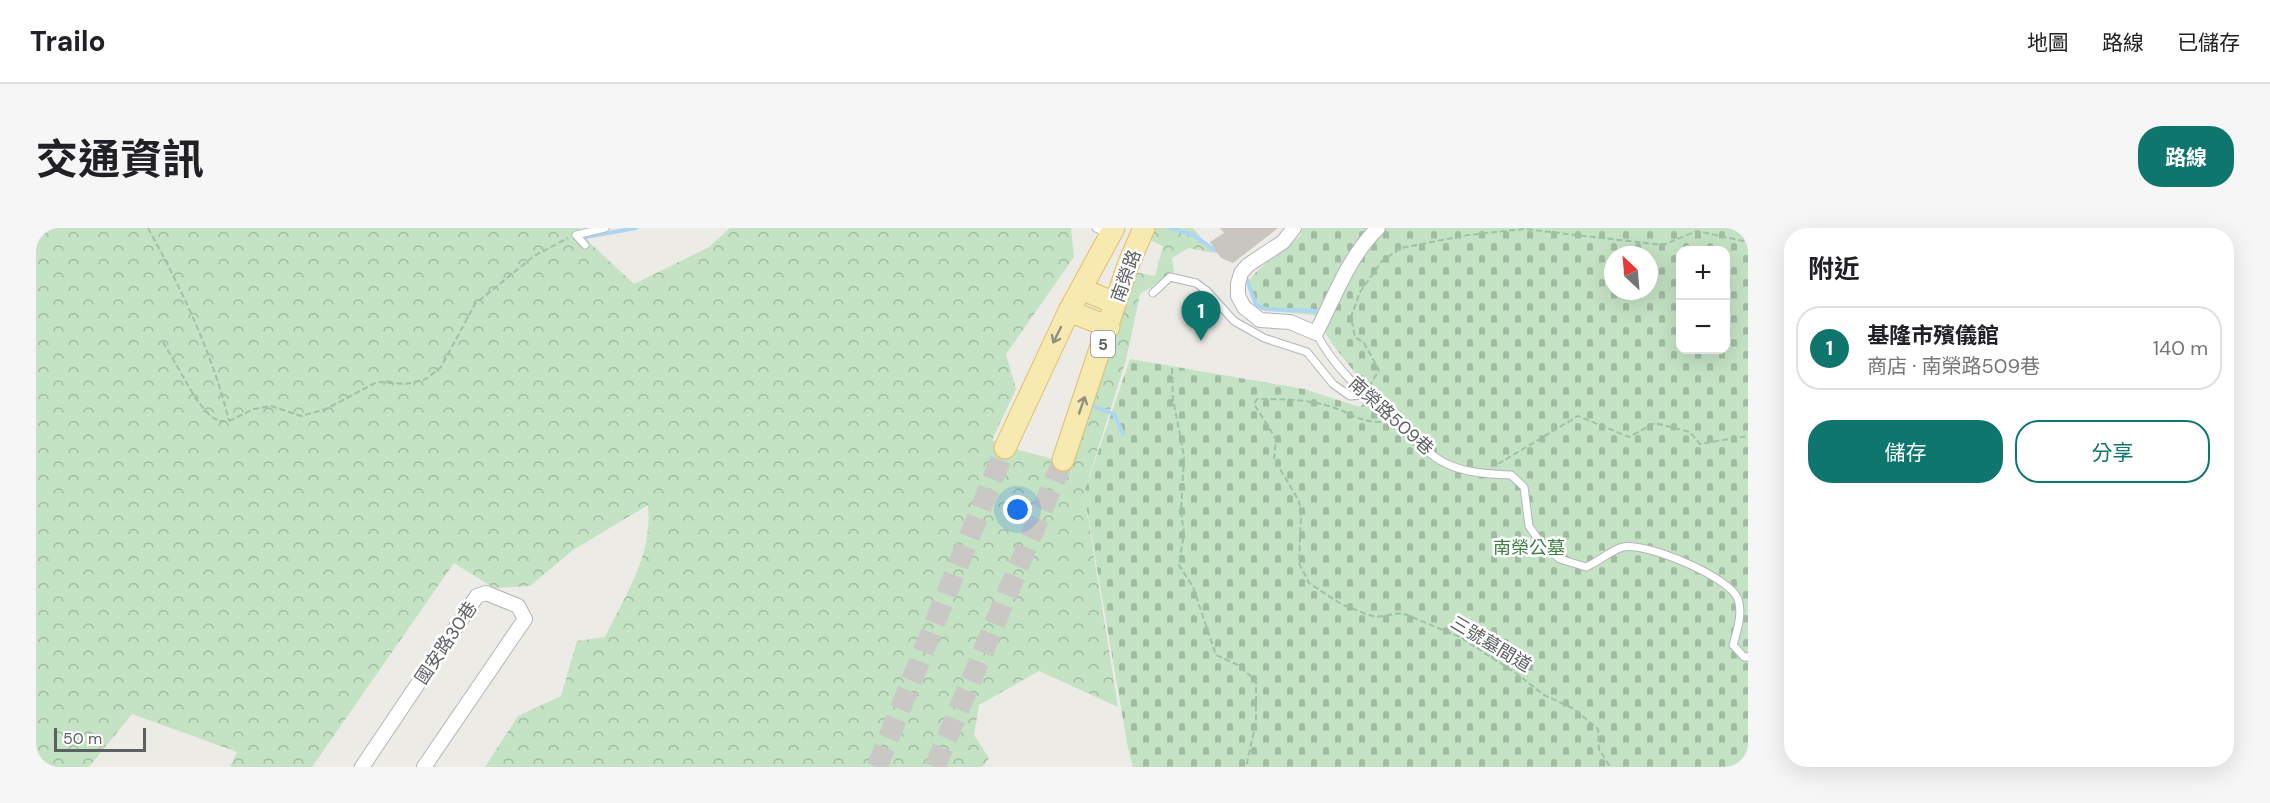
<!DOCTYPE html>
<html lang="zh-TW">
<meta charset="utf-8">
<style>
body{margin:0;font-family:"DM Sans","Noto Sans TC",sans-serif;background:#f6f6f6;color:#202124}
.controls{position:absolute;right:18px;top:18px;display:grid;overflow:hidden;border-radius:12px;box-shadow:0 6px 24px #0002}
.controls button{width:54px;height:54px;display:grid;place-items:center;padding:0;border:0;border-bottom:2px solid #e0e0e0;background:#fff;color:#202124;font:30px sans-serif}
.compass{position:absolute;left:1568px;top:18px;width:54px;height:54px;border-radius:50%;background:#fff;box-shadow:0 6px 24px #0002;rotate:334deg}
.scale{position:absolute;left:18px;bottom:15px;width:92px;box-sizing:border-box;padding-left:6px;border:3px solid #5c6063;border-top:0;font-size:16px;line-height:21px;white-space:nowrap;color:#5c6063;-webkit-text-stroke:4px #fff;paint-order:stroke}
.you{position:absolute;left:982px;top:282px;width:21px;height:21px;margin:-15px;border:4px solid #fff;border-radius:50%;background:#1a73e8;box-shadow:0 0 0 9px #1a73e833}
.badge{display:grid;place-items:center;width:39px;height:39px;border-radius:50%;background:#0f766e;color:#fff;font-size:20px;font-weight:700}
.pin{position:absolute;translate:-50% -50px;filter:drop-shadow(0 2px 3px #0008)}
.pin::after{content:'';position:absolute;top:32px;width:21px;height:18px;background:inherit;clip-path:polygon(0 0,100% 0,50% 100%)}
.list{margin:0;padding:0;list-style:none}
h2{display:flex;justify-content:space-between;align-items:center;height:78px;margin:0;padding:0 24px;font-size:26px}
h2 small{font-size:20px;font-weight:400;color:#757577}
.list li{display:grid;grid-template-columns:39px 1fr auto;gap:18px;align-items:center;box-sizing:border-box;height:84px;margin:0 12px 12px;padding:0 12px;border:2px solid #e0e0e0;border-radius:24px}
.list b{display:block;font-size:22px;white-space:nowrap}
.list p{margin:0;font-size:20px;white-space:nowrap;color:#757577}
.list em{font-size:20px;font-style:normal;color:#757577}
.actions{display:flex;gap:12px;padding:18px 24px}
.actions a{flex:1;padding:14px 0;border:2px solid #0f766e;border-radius:24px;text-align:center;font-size:21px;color:#0f766e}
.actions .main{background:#0f766e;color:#fff}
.map{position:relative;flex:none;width:1712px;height:539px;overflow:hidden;border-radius:24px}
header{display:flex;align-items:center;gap:36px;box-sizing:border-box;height:84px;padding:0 30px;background:#fff;border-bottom:2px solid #e0e0e0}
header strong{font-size:28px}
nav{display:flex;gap:33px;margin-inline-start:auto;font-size:21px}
.intro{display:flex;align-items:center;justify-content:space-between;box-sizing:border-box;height:144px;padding:0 36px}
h1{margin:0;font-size:42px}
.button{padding:15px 27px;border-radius:24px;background:#0f766e;color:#fff;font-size:21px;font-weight:700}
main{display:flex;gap:36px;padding:0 36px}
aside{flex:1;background:#fff;border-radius:24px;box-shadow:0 6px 24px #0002}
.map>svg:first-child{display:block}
.forest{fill:url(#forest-crowns)}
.cemetery{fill:url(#cemetery-stones);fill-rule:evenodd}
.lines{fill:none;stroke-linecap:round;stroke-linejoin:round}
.stream{stroke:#add6f5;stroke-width:4}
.building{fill:#c9c6c1}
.primary-tunnel{stroke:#c9c8c4;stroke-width:21;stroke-dasharray:21 10;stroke-linecap:butt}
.service-casing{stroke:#b2b5b8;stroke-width:9}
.minor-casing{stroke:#b2b5b8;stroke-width:16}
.primary-casing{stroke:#e1bf6a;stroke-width:23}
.path{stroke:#9ec2a8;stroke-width:2;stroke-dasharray:6 3;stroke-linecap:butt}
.service{stroke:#fff;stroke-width:7}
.minor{stroke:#fff;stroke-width:14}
.primary{stroke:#f6eab1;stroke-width:21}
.oneway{stroke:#92907e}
.labels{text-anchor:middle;stroke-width:5;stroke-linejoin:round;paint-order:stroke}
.shield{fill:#fff;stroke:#8d9092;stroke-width:1.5}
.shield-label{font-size:16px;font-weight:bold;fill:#5c6063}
.street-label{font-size:18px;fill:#5c6063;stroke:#fff}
.park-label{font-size:18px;fill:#3f8042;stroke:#fff}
</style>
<header>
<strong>Trailo</strong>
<nav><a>地圖</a><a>路線</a><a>已儲存</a></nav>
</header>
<div class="intro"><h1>交通資訊</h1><a class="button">路線</a></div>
<main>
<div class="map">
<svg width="1712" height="539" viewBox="0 0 1712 539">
<defs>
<pattern id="forest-crowns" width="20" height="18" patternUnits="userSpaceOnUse" patternTransform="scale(1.5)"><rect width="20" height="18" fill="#c4e2c4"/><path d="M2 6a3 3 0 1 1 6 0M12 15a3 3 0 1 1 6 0" fill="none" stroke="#a2bba3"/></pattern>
<pattern id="cemetery-stones" width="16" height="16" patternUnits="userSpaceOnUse" patternTransform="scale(1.5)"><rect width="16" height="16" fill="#c4e2c4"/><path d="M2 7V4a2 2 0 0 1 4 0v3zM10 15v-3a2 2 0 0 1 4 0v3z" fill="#a2bba3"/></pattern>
</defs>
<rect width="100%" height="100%" fill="#edebe5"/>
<path class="forest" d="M0,0H543L554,15L598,56L673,19L694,0H1035L1038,29L970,126L980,161L956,212L983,222L1036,236L1098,44L1119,48L1127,18L1112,11L1117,0H1157L1178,25L1152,20L1136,30L1138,44L1104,66L1090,132L1048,265L1082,479L1003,443L943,477L938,507L953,530L946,539H449L482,488L525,468L541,413L569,409C590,366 617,326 612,277L537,322L494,358L458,360L418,335L276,539H194L201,524L96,486L53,539H0Z"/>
<path class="cemetery" d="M1267,0H1712V539H1097L1092,520L1048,265L1094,131L1268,161L1324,179L1336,166L1297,117L1278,87L1224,82L1212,54L1222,42L1264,8ZM1644,22H1690V122H1644ZM1577,27H1613V63H1577Z"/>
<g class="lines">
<g class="stream">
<path d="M1134,0L1157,7L1180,23"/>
<path d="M550,9L600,0"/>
<path d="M1211,52L1220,77L1230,81L1280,83"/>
<path d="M1054,177L1078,186L1087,206"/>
</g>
</g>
<path class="building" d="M1184,0H1242L1197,35L1185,30L1174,14L1188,5Z"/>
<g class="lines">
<g class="primary-tunnel">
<path d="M841,539L969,220"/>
<path d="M899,539L1027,232"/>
</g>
<g class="service-casing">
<g id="service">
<path d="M1060,0L1073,6"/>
<path d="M549,17L540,7L569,0"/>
<path d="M1117,65L1134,49L1160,55L1171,63L1198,93L1228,110L1271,124L1297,156L1314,168L1328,167"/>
<path d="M1280,105C1301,145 1335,172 1367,201C1380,212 1395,229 1411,236C1430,245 1454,246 1475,247L1488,259L1493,298L1506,317L1524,331L1550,339C1560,335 1577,321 1587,319C1610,314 1694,349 1702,371C1707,385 1701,403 1697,417L1708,429H1712"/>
</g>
</g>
<g class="minor-casing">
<g id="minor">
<path d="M1258,0L1247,14L1212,37L1205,45L1202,56V68L1208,79L1224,92L1254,94L1280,105C1298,70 1313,28 1342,0"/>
<path d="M326,539L441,368L450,365L482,378L489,391L388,539"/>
</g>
</g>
<g class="primary-casing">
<g id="primary">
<path d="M1045,61L1079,75"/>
<path d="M1033,83L1073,99"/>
<path d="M969,220L1033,83L1078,0"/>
<path d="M1027,232L1092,37L1108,0"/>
</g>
</g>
<g class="path">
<path d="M112,0C146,62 176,124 193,193"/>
<path d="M127,114L160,171L174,188L183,193H193L218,181L235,178L265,188L290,181L341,154L370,156L390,151L405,139L439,76L498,28L532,10"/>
<path d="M1136,140L1137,171L1148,228L1145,284L1148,305L1143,337L1157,359L1180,427L1202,437L1220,453V494L1210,539"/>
<path d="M1333,159L1343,142L1328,115L1319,109L1315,89L1324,64L1346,33L1365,20L1432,7L1488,1L1627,17L1661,3L1712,14"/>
<path d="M1345,194C1323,194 1315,185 1296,179C1271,171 1247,171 1221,171L1218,176L1240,211L1238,231L1263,273L1265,288L1263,335L1273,355L1305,376L1330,386L1340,389L1366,385L1424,409L1481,446L1508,467L1538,481L1562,501L1563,521L1574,539"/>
<path d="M1462,236L1542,188L1593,209L1619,195L1654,204L1664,216L1712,208"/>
</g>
<use href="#service" class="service"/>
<use href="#minor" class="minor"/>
<use href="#primary" class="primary"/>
</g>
<defs><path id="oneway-shaft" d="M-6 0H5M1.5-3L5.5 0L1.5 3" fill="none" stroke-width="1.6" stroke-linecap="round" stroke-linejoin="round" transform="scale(1.5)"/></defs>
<g class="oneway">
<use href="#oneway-shaft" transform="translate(1021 107) rotate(116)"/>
<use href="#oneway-shaft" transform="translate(1046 177) rotate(-71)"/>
</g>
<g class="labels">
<rect class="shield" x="1055" y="103" width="24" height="26" rx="4.5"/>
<g class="shield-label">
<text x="1067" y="122">5</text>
</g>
<g class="street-label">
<text transform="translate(1090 48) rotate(-70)" y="6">南榮路</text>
<text transform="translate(1355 188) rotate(42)" y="6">南榮路509巷</text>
<text transform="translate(410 415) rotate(-56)" y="6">國安路30巷</text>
<text transform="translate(1455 416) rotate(31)" y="6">三號墓間道</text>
</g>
<g class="park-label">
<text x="1493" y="326">南榮公墓</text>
</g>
</g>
</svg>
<div class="controls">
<button>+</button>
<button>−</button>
</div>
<svg class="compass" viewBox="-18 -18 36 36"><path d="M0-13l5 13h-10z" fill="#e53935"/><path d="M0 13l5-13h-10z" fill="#757577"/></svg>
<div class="scale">50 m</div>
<div class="you"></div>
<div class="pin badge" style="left:1165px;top:113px">1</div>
</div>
<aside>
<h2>附近<small></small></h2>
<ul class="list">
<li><span class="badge">1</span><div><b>基隆市殯儀館</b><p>商店 · 南榮路509巷</p></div><em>140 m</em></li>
</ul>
<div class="actions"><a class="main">儲存</a><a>分享</a></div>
</aside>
</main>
